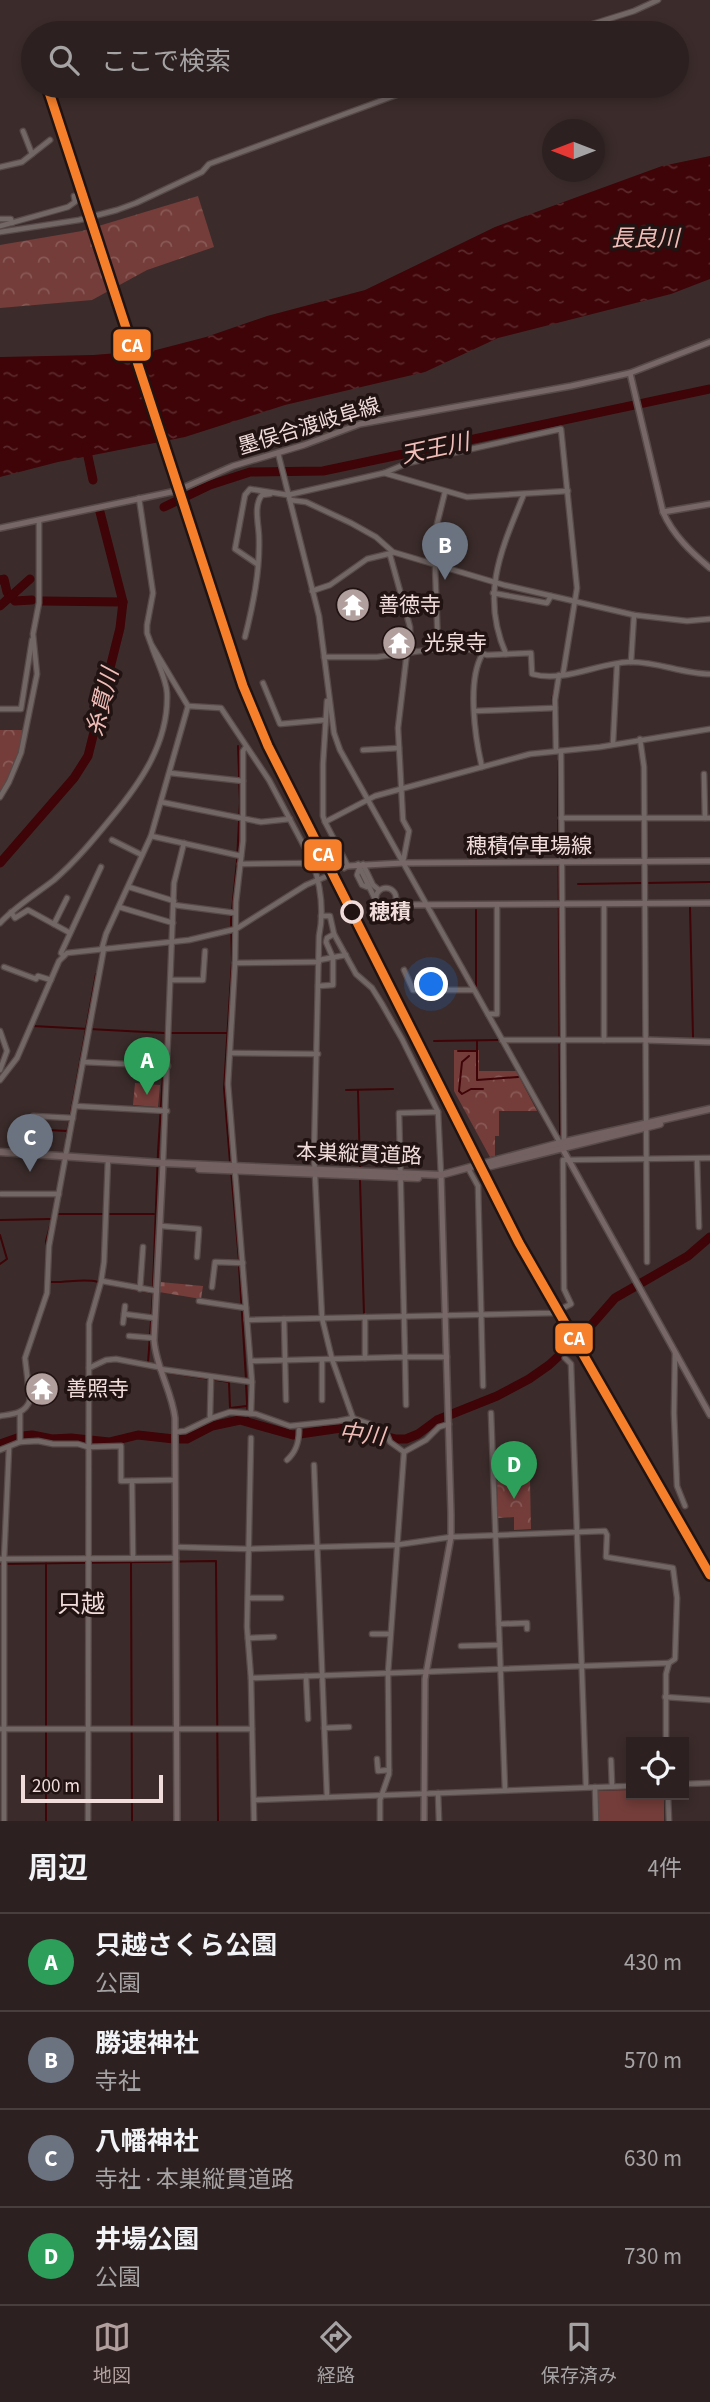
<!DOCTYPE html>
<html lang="ja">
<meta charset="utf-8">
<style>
body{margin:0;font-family:"Source Sans 3","Noto Sans JP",sans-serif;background:#382e2d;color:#f1f3f6}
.controls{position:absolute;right:21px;bottom:21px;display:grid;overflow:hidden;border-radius:0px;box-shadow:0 4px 10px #0003}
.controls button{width:63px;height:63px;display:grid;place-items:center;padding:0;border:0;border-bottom:2px solid #483e3e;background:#2c2120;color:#f1f3f6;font:35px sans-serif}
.compass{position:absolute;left:542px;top:119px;width:63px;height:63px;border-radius:50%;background:#2c2120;box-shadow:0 4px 10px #0003;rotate:270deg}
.scale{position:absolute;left:21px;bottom:18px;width:142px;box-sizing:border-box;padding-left:7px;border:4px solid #f0dddb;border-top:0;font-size:19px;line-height:24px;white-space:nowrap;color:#f0dddb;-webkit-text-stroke:5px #201312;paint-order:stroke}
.you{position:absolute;left:432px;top:985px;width:24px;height:24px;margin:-18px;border:5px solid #fff;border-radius:50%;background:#1a73e8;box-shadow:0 0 0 10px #1a73e833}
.badge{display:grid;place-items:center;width:46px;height:46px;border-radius:50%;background:#b19f9d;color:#fff;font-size:23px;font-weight:700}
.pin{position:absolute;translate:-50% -58px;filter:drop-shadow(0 2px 4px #0008)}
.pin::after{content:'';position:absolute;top:37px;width:24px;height:21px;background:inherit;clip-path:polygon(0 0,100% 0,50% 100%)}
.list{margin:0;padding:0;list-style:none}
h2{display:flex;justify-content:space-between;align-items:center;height:91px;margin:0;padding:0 28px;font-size:30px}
h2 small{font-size:23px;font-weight:400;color:#a6a3a5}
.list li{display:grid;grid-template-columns:46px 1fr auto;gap:21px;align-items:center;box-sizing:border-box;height:98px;padding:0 28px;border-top:2px solid #483e3e}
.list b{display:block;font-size:26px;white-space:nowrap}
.list p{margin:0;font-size:23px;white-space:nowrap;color:#a6a3a5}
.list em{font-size:23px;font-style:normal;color:#a6a3a5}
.icon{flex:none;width:38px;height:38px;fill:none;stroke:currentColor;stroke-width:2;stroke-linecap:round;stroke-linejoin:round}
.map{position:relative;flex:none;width:710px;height:1821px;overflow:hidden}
.search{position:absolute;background:#2c2120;box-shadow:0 4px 10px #0003;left:21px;right:21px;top:21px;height:77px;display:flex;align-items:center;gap:18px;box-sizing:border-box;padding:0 24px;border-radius:38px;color:#a6a3a5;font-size:26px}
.sheet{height:483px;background:#2c2120}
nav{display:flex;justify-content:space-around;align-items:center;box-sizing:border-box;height:98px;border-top:2px solid #483e3e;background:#2c2120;font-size:19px;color:#a6a3a5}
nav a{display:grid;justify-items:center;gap:4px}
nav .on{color:#b19f9d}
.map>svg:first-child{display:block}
.green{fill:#743d3a}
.cemetery{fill:url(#cemetery-stones)}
.park{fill:url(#park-crowns)}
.water{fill:url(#water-ripples)}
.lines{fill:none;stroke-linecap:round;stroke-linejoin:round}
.stream{stroke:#3e0407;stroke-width:2}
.river{stroke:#3e0407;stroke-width:9}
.street-tunnel{stroke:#564745;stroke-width:4.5;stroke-dasharray:4.5 2;stroke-linecap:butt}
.street-casing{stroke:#574a48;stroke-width:7}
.secondary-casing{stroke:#574a48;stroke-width:8}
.primary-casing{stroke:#574a48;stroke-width:9}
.street{stroke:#736766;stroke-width:4.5}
.secondary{stroke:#776867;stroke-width:5}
.primary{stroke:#726160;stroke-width:6}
.rail-1-casing{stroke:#201312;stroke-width:14}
.rail-1{stroke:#f57f2a;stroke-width:9}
.stop-dot{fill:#201312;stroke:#f0dddb;stroke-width:3.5}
.labels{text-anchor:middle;stroke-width:7;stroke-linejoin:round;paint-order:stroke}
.street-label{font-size:21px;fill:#f0dddb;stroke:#201312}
.poi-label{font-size:21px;fill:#f0dddb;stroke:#201312;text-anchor:start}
.stop-label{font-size:21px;font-weight:bold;fill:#f0dddb;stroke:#201312;text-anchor:start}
.water-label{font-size:23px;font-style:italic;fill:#f1bdb8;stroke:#201312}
.quarter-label{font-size:24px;fill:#f0dddb;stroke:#201312}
.line-badge{stroke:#201312;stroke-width:2.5}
.badge-label{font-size:19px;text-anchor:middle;font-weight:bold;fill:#fff}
</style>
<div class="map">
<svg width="710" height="1821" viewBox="0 0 710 1821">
<defs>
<pattern id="cemetery-stones" width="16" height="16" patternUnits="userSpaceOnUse" patternTransform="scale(1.75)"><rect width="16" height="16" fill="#743d3a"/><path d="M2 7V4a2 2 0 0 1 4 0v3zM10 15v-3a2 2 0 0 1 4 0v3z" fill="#885956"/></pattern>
<pattern id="park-crowns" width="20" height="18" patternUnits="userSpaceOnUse" patternTransform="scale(1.75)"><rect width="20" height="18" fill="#743d3a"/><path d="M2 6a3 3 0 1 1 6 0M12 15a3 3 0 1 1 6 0" fill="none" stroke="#885956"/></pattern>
<pattern id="water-ripples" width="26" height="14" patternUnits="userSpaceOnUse" patternTransform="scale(1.75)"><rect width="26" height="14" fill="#3e0407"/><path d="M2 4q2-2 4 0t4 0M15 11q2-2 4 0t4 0" fill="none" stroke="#5a282b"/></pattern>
</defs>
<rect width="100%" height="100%" fill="#3b2c2b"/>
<path class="green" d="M631,1790V1795H664V1821H597V1791Z"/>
<path class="cemetery" d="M160,1282L203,1286L201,1299L159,1292Z"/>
<g class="park">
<path d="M198,196L214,247L147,270L92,300L0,308V245L82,231Z"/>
<path d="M0,730H23C21,753 12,774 0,794Z"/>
<path d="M454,1050H479V1071H516L537,1111H499V1136H495V1156L490,1157L454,1091Z"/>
<path d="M135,1083L160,1085L158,1107L133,1105Z"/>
<path d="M530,1480L531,1529L514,1530V1517L498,1518L497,1481Z"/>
</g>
<path class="water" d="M710,156V279L671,294L498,338L425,372L285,405L185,437L58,462L0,477V357L93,355L156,350L206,337L267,316L365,290L495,227L662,166Z"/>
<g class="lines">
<g class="stream">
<path d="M554,741L552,700L555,687"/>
<path d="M558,761L560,1135"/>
<path d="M578,884L710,882"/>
<path d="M690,906L693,1037"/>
<path d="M476,910V990"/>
<path d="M33,1026L164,1033"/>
<path d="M169,1033H227"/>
<path d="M434,1041L499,1040"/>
<path d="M477,1041V1080L518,1077"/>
<path d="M458,1051H477"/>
<path d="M469,1056L462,1062L459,1091L462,1094L471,1089H483"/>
<path d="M346,1090L393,1089"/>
<path d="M358,1090L360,1170"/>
<path d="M11,1128L67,1131"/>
<path d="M66,1139L96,974"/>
<path d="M230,1162L224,1088L232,961L231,920L237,861L240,802L238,746"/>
<path d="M231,1171L239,1260"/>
<path d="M360,1180L364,1315"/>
<path d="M58,1214H154"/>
<path d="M0,1220L51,1219"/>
<path d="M0,1235L7,1259L0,1264"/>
<path d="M47,1251L46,1241L50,1226"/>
<path d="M239,1265L246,1379"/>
<path d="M49,1282C66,1283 84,1278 98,1282"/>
<path d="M107,1284L153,1293"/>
<path d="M153,1288L158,1152L166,1028"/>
<path d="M529,1311L547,1312"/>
<path d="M148,1363L153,1293"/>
<path d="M164,1372L229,1382L230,1408L247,1406"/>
<path d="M246,1384L248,1422"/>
<path d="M131,1562L132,1821"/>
<path d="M46,1563V1821"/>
<path d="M0,1564L216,1561L218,1821"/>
</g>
<g class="river">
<path d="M86,447L93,480"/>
<path d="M164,507L210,485L250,472L323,471L710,389"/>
<path d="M0,580L4,579L7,592L15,601L32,600"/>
<path d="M43,601L123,602"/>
<path d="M0,606L30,579"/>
<path d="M0,863L74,778L88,756L120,628L123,602L100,512"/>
<path d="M0,1444L23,1436L32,1435L52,1439L71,1438L109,1442L138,1435L174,1439H187L212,1426L240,1420L293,1435L348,1427L396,1439H406L418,1434L437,1420L497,1396L529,1379L549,1365L587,1330L615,1298L688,1256L710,1237"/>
</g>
<path class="street-tunnel" d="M325,877L344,868"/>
<g class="street-casing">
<g id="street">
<path d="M564,33L634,11L658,0"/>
<path d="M23,131L32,154"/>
<path d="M0,167L22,162L50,140"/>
<path d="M0,219H11L12,223"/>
<path d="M0,226L68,207L75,202L74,196"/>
<path d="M0,232L79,220L117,210L136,203L202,172L209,164L421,86"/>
<path d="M278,453L319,616L334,733L340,750L560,1143"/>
<path d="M384,473L467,497L568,491"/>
<path d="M290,500L306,502L351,523L376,537L393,552L504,585L634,615L687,621L710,619"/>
<path d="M390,555L410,627V651"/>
<path d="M433,563V540L445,492"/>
<path d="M257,564L235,549L245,495L250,489L288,495L384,473L408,463L561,429L577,588L563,674"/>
<path d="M435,564L438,648"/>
<path d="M312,591L330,585L367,559L392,553"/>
<path d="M493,593L547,603L551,596"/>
<path d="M245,637C253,605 260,572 259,538C259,525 253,506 262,495L270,494"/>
<path d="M506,654C480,595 501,550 524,494"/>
<path d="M482,655C467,681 475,738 482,767"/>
<path d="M324,657H377L449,647H461L487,655L531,653L532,674C564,683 598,663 629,662C656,661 683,674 710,674"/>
<path d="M631,662L634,615"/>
<path d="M263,683L280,724L325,720"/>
<path d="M188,706L221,708L269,780L313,863"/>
<path d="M0,709H21L32,640"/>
<path d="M475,711L555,708"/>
<path d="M640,739L644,767L647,1262"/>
<path d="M613,743L617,665"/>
<path d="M246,747L243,751V841L236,902L235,963L319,962"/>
<path d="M363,750L399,748"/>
<path d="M556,751L555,700L559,675"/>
<path d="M561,751L564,1142"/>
<path d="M170,773L243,781"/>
<path d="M704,774L705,818"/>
<path d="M0,797L9,782L21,753L37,674L33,634L39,603V520"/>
<path d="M161,802L261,822L290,819"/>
<path d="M561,818H710"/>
<path d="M325,822L323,816V764L327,701"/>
<path d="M151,836L241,856"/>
<path d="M112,840L142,855"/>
<path d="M403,862L409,831L403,820L398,728L407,652"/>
<path d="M240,864L313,863C321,887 324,912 319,936L314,1155L322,1318L332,1359L353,1418"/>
<path d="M358,864L375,899"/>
<path d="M363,864L373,885L379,890"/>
<path d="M344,868L348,866L325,822L375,796L530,754L600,747L710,729"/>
<path d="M359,869L357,875L362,885L367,887"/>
<path d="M129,887L174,901"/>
<circle cx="386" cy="898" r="10"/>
<path d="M174,905L235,913"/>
<path d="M119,907L173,923"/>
<path d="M11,912L15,918L28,910L70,933"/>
<path d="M321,916H330L334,934L356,974L372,988L382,1004L402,1039L438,1112L441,1175"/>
<path d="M0,923C16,906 36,894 54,880C76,861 94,839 112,817C141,782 169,742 167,693C166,678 157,662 152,647"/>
<path d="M54,924L67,898"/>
<path d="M102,948L106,934L151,836L188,706L151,644L147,633V625L153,593L139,498"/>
<path d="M64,956L61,953L101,867"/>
<path d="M319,960L346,955"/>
<path d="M235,963L228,1084L252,1382L251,1413"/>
<path d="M4,967L36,979L38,976L51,980"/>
<path d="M404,970L413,990H473"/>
<path d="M171,980H203L205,951"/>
<path d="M318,986L333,985V958L326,942L327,938L334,934"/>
<path d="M488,1014H497V905"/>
<path d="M0,1031L7,1051L0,1070"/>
<path d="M502,1040H645"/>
<path d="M604,1040V904"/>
<path d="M231,1053L318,1054"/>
<path d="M83,1062L168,1066"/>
<path d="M0,1080L17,1058L59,961L67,953L189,940L236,929L306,885L325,877"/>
<path d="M75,1106L167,1111"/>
<path d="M438,1112L399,1113L405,1357H447"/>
<path d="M33,1127V1116L73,1118"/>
<path d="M697,1159L699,1227"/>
<path d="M163,1163L174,883L184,843"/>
<path d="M468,1168L478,1186L483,1386"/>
<path d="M1,1194H59"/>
<path d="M161,1226L199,1229L197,1257"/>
<path d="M102,1281L157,1291"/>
<path d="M212,1287L215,1262L243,1263"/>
<path d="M140,1289L143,1247"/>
<path d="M199,1301L246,1308"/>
<path d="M124,1314L155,1318"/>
<path d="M365,1317V1358"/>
<path d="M284,1319L286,1400"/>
<path d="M247,1320L553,1313L571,1304L564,1289L563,1160L710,1158"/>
<path d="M123,1323L125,1306"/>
<path d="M129,1336L154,1338"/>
<path d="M675,1352L674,1413L677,1486L685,1506"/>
<path d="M565,1358L571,1364L586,1787"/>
<path d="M322,1360V1400"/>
<path d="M251,1361L405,1357L406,1405"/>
<path d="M89,1368L106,1360L116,1359L158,1367"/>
<path d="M160,1369L252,1382"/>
<path d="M20,1412V1442"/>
<path d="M491,1413L505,1790"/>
<path d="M0,1416C13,1414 25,1414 30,1400L25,1358L47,1293L49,1246L104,948"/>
<path d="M210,1416L211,1377"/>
<path d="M175,1432L185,1431L212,1418L230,1412L256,1414L290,1426L338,1421L353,1418L373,1425L386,1432L390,1442L404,1452"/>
<path d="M251,1438L247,1627L251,1678L254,1821"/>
<path d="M0,1450L20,1442L38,1441L53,1444H78L88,1447L121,1446V1481L174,1480"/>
<path d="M404,1452L426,1440L439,1427L449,1424"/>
<path d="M287,1460C296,1452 299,1443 299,1430"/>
<path d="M314,1465L327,1797"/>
<path d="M132,1481L133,1558"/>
<path d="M176,1547L249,1549L396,1545L451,1537L605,1531L607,1535L606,1557L673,1568L677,1598L675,1659L669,1663L666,1674V1742"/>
<path d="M0,1559L176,1558"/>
<path d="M248,1598H281"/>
<path d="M499,1624L527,1623V1629"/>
<path d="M372,1634H390"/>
<path d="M248,1638L274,1637"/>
<path d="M461,1646L499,1645"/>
<path d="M306,1676L308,1719"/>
<path d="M251,1678L669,1663"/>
<path d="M665,1697L710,1700"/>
<path d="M324,1728L349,1727"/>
<path d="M0,1729H252"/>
<path d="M377,1759L378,1771L389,1770"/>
<path d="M611,1760L612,1786"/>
<path d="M684,1784L710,1783"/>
<path d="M595,1787L596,1821"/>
<path d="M438,1793L439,1821"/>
<path d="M668,1795L669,1821"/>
<path d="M254,1800L631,1786"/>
<path d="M4,1821V1560L9,1448"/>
<path d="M88,1821L89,1324L101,1282L104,1262L108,1159"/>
<path d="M380,1821V1800L389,1774L388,1673L404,1452"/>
</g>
</g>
<g class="secondary-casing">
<g id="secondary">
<path d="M630,373L663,512C673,535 691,552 710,568"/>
<path d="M663,512L710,504"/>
<path d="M0,528L176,491L233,466L304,445L360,424L571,386L630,373L710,342"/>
<path d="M348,866L403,863L710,861"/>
<path d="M392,905L710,903"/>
<path d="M645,1040L710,1042"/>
<path d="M561,1146L710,1415"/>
<path d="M163,1163L154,1340C156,1368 172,1391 175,1418L177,1821"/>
<path d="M424,1821L425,1679L451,1537V1513L441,1175"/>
</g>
</g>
<g class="primary-casing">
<g id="primary">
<path d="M0,1152L163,1163L441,1175L560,1143L710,1109"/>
<path d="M491,1166L660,1124"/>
<path d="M199,1169L418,1178"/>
</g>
</g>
<use href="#street" class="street"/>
<use href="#secondary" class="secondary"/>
<use href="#primary" class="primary"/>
<g class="rail-1-casing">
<path id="rail-1" d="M47,86L243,686L268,746L519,1243L710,1575"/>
</g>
<use href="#rail-1" class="rail-1"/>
</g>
<defs>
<g id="temple-disc" transform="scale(1.75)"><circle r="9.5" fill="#b19f9d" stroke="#201312"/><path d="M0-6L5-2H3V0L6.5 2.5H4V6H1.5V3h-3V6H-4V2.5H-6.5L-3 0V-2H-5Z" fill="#fff"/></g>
</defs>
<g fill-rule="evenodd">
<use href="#temple-disc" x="353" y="605"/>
<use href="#temple-disc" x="399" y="643"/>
<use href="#temple-disc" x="42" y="1389"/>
</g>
<circle class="stop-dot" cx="352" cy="912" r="10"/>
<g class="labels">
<g class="street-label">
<text transform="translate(309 426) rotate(-17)" y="7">墨俣合渡岐阜線</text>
<text x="529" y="853">穂積停車場線</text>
<text transform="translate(359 1154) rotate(2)" y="7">本巣縦貫道路</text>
</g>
<g class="poi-label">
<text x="378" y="612">善徳寺</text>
<text x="424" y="650">光泉寺</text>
<text x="66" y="1396">善照寺</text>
</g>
<g class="stop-label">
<text x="369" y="919">穂積</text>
</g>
<g class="water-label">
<text x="645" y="246">長良川</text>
<text transform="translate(435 448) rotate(-12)" y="8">天王川</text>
<text transform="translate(102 702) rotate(-76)" y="8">糸貫川</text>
<text transform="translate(362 1434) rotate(6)" y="8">中川</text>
</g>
<g class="quarter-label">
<text x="81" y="1612">只越</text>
</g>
</g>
<g class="line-badge">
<rect x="112" y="328" width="40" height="34" rx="7" fill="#f57f2a"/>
<rect x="303" y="838" width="40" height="34" rx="7" fill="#f57f2a"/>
<rect x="554" y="1322" width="40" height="33" rx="7" fill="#f57f2a"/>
</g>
<g class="badge-label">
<text x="132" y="352">CA</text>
<text x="323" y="861">CA</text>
<text x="574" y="1345">CA</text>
</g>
</svg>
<div class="controls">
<button><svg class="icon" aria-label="locate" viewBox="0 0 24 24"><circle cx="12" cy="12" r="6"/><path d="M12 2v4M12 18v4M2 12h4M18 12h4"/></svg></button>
</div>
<svg class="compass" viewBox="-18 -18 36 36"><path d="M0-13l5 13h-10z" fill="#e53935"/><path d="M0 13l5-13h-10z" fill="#a6a3a5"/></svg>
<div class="scale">200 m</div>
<div class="you"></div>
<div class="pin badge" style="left:147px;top:1095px;background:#2e9e5b">A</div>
<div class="pin badge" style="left:445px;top:580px;background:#6b7280">B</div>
<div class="pin badge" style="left:30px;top:1172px;background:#6b7280">C</div>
<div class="pin badge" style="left:514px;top:1499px;background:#2e9e5b">D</div>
<div class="search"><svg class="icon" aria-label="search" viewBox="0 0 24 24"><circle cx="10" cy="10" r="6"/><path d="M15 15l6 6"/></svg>ここで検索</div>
</div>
<section class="sheet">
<h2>周辺<small>4件</small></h2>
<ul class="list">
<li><span class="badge" style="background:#2e9e5b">A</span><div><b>只越さくら公園</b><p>公園</p></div><em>430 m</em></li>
<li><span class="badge" style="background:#6b7280">B</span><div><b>勝速神社</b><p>寺社</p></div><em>570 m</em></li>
<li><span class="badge" style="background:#6b7280">C</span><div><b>八幡神社</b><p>寺社 · 本巣縦貫道路</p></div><em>630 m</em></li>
<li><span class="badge" style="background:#2e9e5b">D</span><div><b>井場公園</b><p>公園</p></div><em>730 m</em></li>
</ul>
</section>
<nav>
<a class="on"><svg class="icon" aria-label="map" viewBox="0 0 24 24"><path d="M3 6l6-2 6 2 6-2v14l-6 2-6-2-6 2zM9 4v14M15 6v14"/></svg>地図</a>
<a><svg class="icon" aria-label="directions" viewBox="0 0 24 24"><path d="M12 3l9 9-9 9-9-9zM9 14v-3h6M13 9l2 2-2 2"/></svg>経路</a>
<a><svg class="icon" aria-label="saved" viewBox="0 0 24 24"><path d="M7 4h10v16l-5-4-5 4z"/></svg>保存済み</a>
</nav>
